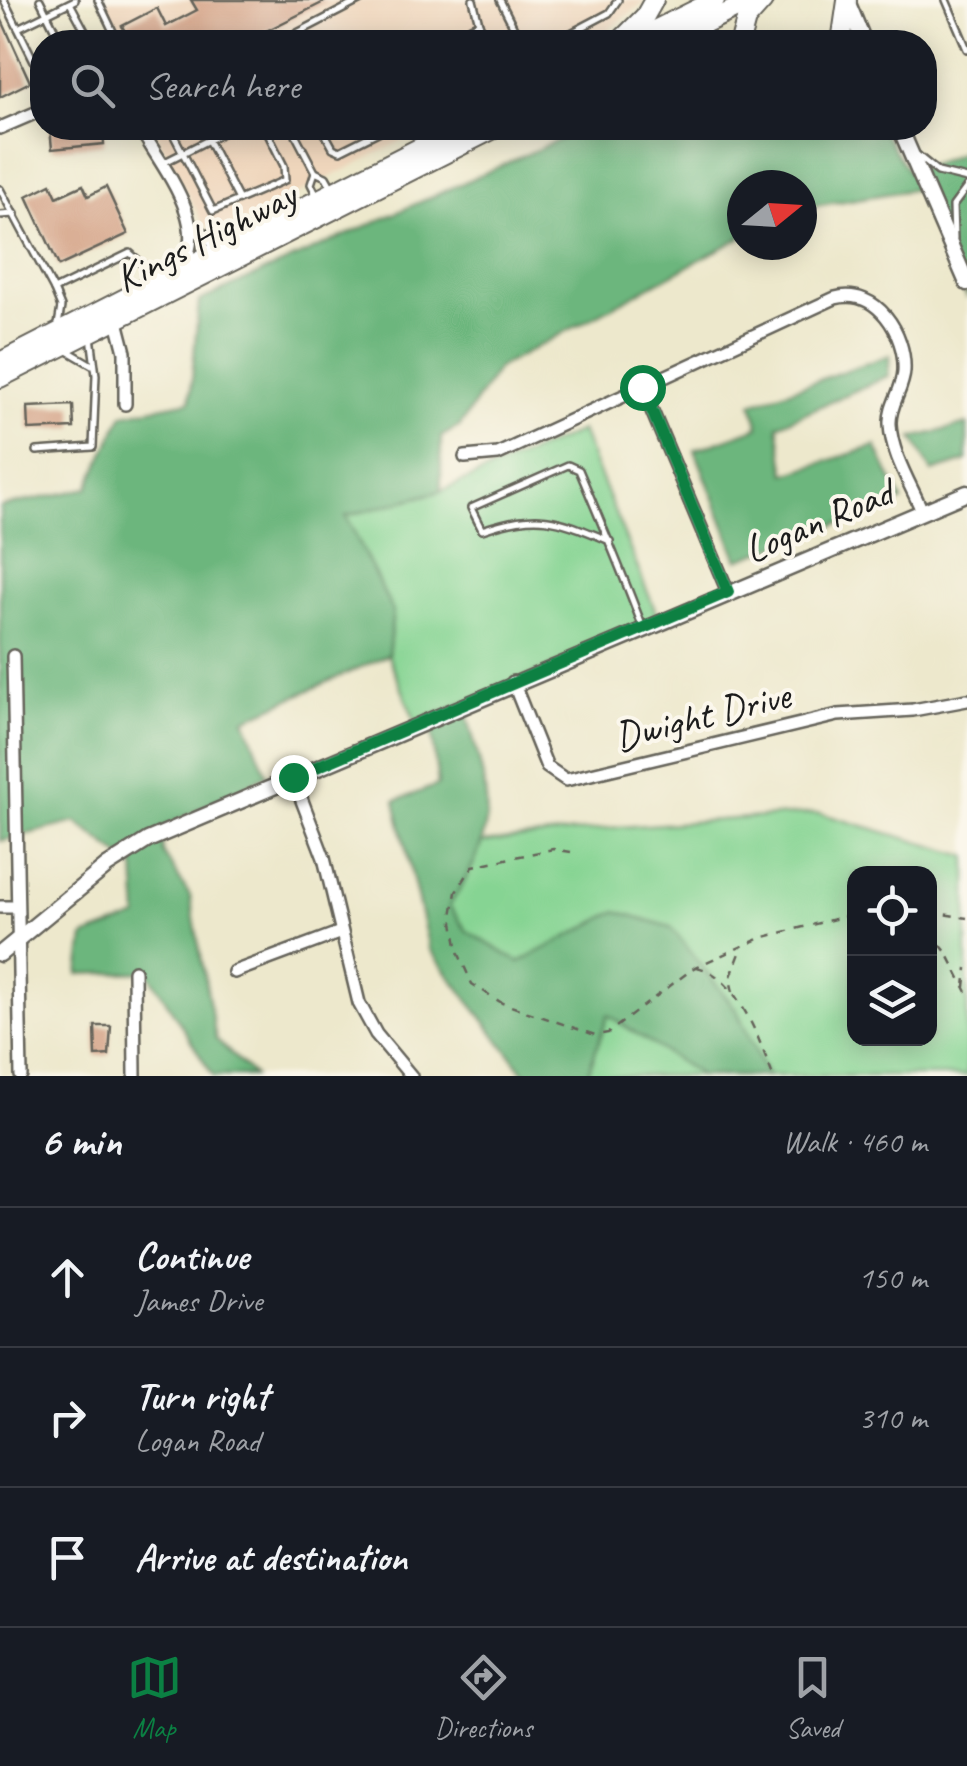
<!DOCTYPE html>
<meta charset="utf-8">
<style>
body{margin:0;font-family:Caveat,sans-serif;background:#20242c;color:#f1f3f6}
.controls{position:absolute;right:30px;bottom:30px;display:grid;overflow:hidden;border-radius:20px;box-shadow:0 5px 25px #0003}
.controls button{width:90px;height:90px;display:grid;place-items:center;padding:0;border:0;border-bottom:2px solid #363941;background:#171b24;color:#f1f3f6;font:50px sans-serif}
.compass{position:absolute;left:727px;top:170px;width:90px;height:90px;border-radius:50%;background:#171b24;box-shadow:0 5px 25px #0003;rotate:72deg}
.stop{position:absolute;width:30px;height:30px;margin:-22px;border:8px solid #0b8043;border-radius:50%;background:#fff}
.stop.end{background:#0b8043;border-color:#fff;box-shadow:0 2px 10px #0008}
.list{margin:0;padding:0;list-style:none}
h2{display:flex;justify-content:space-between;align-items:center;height:130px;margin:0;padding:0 40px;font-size:42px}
h2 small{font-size:32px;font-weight:400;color:#9ea1a6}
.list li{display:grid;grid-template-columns:65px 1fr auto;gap:30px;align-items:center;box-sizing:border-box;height:140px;padding:0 40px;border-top:2px solid #363941}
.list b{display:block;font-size:38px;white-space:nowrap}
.list p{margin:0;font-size:32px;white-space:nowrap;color:#9ea1a6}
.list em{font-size:32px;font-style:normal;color:#9ea1a6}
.icon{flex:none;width:55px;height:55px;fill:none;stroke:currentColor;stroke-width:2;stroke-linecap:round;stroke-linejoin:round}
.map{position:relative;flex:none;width:967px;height:1076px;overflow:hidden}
.search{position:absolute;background:#171b24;box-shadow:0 5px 25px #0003;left:30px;right:30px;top:30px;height:110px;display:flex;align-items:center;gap:25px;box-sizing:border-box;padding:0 35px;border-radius:40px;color:#9ea1a6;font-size:38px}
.sheet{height:550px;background:#171b24}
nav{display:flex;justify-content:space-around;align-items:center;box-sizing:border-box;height:140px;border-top:2px solid #363941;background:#171b24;font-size:28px;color:#9ea1a6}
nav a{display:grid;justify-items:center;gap:5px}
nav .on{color:#0b8043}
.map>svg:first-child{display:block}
.built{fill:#efd6bc}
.green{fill:#86d493;stroke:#517858;stroke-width:2.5;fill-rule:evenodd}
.forest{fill:#6cb67d;stroke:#44694c;stroke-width:2.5}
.building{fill:#d29d80}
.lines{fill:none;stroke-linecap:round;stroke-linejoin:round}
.service-casing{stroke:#65635a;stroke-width:10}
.minor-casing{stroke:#65635a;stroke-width:16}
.tertiary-casing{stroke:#65635a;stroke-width:19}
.primary-casing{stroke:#65635a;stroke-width:22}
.path{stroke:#65635a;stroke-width:2.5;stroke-dasharray:8 8;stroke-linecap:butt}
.service{stroke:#fff;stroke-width:5}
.minor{stroke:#fff;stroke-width:11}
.tertiary{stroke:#fff;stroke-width:14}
.primary{stroke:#fff;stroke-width:18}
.route{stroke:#0b8043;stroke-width:12}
.labels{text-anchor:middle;stroke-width:8;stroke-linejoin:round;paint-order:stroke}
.street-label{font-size:40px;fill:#1c1c1c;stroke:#fbf7ec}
</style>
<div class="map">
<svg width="967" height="1076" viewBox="0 0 967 1076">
<rect width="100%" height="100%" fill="#fbf7ec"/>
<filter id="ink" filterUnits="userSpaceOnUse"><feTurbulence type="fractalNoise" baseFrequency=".01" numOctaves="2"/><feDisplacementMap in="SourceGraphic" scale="20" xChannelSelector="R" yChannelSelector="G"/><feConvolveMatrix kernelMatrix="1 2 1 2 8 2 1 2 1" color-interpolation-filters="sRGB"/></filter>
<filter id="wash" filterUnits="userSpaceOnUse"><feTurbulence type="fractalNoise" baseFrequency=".0048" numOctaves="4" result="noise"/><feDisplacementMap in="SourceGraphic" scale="40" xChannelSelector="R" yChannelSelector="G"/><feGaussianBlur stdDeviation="2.25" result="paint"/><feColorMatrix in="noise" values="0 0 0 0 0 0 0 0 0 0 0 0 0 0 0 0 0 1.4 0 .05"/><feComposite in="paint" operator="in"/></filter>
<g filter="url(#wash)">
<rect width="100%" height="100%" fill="#ede8cc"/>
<g class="built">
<path d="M103,0H647L593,42H126Z"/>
<path d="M153,128H427L223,232L203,224Z"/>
</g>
<g class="green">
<path d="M581,431L660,622L416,723L388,655L393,612L345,516L441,491Z"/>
<path d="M819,813L967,856V1076H558L423,902L458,846L619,827ZM854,874H930V1038H854Z"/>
</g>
<g class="forest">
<path d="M585,128H880L909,173L967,150V299L922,188L802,208V185H742V237L498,368L460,426L441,437V491L346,516L393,612L388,655L245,719L267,775L162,828L163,852L190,896L216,1039L254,1076H213L148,972L79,974L84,937L138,917L135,867L76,822L0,841V507L88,488L123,414L190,401L199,301Z"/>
<path d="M890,355L888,376L778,425L786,474L876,446L902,501L738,560L695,450L759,427L752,403Z"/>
<path d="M967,424V461L932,472L913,438Z"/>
<path d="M464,703C487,795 506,821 449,906L467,931L519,962L617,911L671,927L737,1011L767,1076H701L608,1015L587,1076H527L429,949L395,801L438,785L430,718Z"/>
</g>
<g id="blocks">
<g class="building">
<path d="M191,0H328L244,42H131L122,26L157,8L166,26L197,10Z"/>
<path d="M0,16L30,82L0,97Z"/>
<path d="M50,128H103L104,144L52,149Z"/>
<path d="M51,184L57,197L83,185L88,196L106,187L128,234L59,266L27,196Z"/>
<path d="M73,405L74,428L29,430L28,407Z"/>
<path d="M95,1026H111L109,1055L96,1056Z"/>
</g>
</g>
</g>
<g filter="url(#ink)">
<use href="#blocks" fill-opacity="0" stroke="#65635a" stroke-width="2.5"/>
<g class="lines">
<g class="service-casing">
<g id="service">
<path d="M4,0L42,77"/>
<path d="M40,0L61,42"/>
<path d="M98,0L118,42"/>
<path d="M500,0L521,42"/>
<path d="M946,0L967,49"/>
<path d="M70,3L91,42"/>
<path d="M479,23L487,42"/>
<path d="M18,28L75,0"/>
<path d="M280,42L361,0"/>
<path d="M439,42L479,23L473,0"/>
<path d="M554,42L609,13L618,0"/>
<path d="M170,128L213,211L285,180L284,166L265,128"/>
<path d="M292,128L315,172"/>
<path d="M322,128L333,148L340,151L386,128"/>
<path d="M208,140L238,198"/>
<path d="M917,155L938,172L967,179"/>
<path d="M163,163L232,128"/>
<path d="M0,189L54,290L130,253L157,277"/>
<path d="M316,194L311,184L315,172L326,177L332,188"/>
<path d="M0,215L15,214"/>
<path d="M954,239L953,206L967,187"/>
<path d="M54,290L61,307L58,325"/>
<path d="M68,351L92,365"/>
<path d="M37,451L93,447L96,375L91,336"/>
<path d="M610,541C555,518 540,511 482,530L471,508L568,465L579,470C601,522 623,574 643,628"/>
</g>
</g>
<g class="minor-casing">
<g id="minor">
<path d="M0,128L42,110"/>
<path d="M140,128C161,166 212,225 181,267"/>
<path d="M192,227L212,241L229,242"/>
<path d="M117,321L125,352V404"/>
<path d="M642,387L728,592"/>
<path d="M465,457L498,454L835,298C877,287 906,334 904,371C903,390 889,405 890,424C891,453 911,485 922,511"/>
<path d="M13,656L21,1076"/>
<path d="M513,682L547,767L566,780L838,715L913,710L967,700"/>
<path d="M293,777L324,858L359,1003L376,1034L411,1076"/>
<path d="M0,907H17"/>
<path d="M134,971L135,1076"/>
<path d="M234,972L341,932"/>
</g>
</g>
<g class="tertiary-casing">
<g id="tertiary">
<path d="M847,1L864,42"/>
<path d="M900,128L967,283"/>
<path d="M0,954L107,866L148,840L967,493"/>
</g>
</g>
<g class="primary-casing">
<g id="primary">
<path d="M620,41L645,16L654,0"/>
<path d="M630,42L715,0"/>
<path d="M667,42L753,0"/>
<path d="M740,42L746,20L763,1"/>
<path d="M841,42L847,1"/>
<path d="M0,362L458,128"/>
<path d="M0,378L496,128"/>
</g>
</g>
<g class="path">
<path d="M571,852L553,849L473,866L456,892L452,916L458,952L472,984L502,1003L595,1035L608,1033L695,967L761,938L854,914"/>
<path d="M930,912L967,918"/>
<path d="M930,932L947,953L967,992"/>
<path d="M696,967C737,974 760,1042 773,1076"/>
<path d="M965,987L967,968"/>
<path d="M733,992L730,979L742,948"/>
</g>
<use href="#service" class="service"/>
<use href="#minor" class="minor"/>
<use href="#tertiary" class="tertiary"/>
<use href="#primary" class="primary"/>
</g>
</g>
<g class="lines" filter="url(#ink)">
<path class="route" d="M293,777L728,592L642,387"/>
</g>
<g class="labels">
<g class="street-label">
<text transform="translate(205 236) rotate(-27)" y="14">Kings Highway</text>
<text transform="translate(818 520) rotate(-23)" y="14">Logan Road</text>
<text transform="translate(702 715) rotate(-14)" y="14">Dwight Drive</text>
</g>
</g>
</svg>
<div class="controls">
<button><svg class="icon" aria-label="locate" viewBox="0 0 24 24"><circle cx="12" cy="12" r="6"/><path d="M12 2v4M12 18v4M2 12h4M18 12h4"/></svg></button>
<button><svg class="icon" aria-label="layers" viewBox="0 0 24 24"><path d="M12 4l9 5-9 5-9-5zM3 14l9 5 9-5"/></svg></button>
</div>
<svg class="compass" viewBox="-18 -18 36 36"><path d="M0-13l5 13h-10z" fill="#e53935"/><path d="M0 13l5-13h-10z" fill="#9ea1a6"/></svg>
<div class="stop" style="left:642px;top:387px"></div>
<div class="stop end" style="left:293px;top:777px"></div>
<div class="search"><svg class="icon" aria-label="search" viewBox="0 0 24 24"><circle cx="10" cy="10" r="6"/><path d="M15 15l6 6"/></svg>Search here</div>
</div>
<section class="sheet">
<h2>6 min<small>Walk · 460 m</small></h2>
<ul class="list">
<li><svg class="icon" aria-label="ahead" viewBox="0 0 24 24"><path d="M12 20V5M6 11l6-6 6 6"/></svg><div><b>Continue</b><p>James Drive</p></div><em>150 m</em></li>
<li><svg class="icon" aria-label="right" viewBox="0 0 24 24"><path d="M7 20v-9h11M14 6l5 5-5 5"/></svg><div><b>Turn right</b><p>Logan Road</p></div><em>310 m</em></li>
<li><svg class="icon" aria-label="arrive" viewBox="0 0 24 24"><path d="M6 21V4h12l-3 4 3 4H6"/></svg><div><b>Arrive at destination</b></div></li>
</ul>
</section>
<nav>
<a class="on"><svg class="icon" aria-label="map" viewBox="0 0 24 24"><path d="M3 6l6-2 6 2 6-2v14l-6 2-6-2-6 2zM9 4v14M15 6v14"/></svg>Map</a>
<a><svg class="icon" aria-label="directions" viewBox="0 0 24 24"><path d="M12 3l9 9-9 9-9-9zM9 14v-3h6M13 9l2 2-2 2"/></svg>Directions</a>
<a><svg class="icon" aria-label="saved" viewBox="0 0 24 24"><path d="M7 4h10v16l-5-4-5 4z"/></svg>Saved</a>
</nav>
